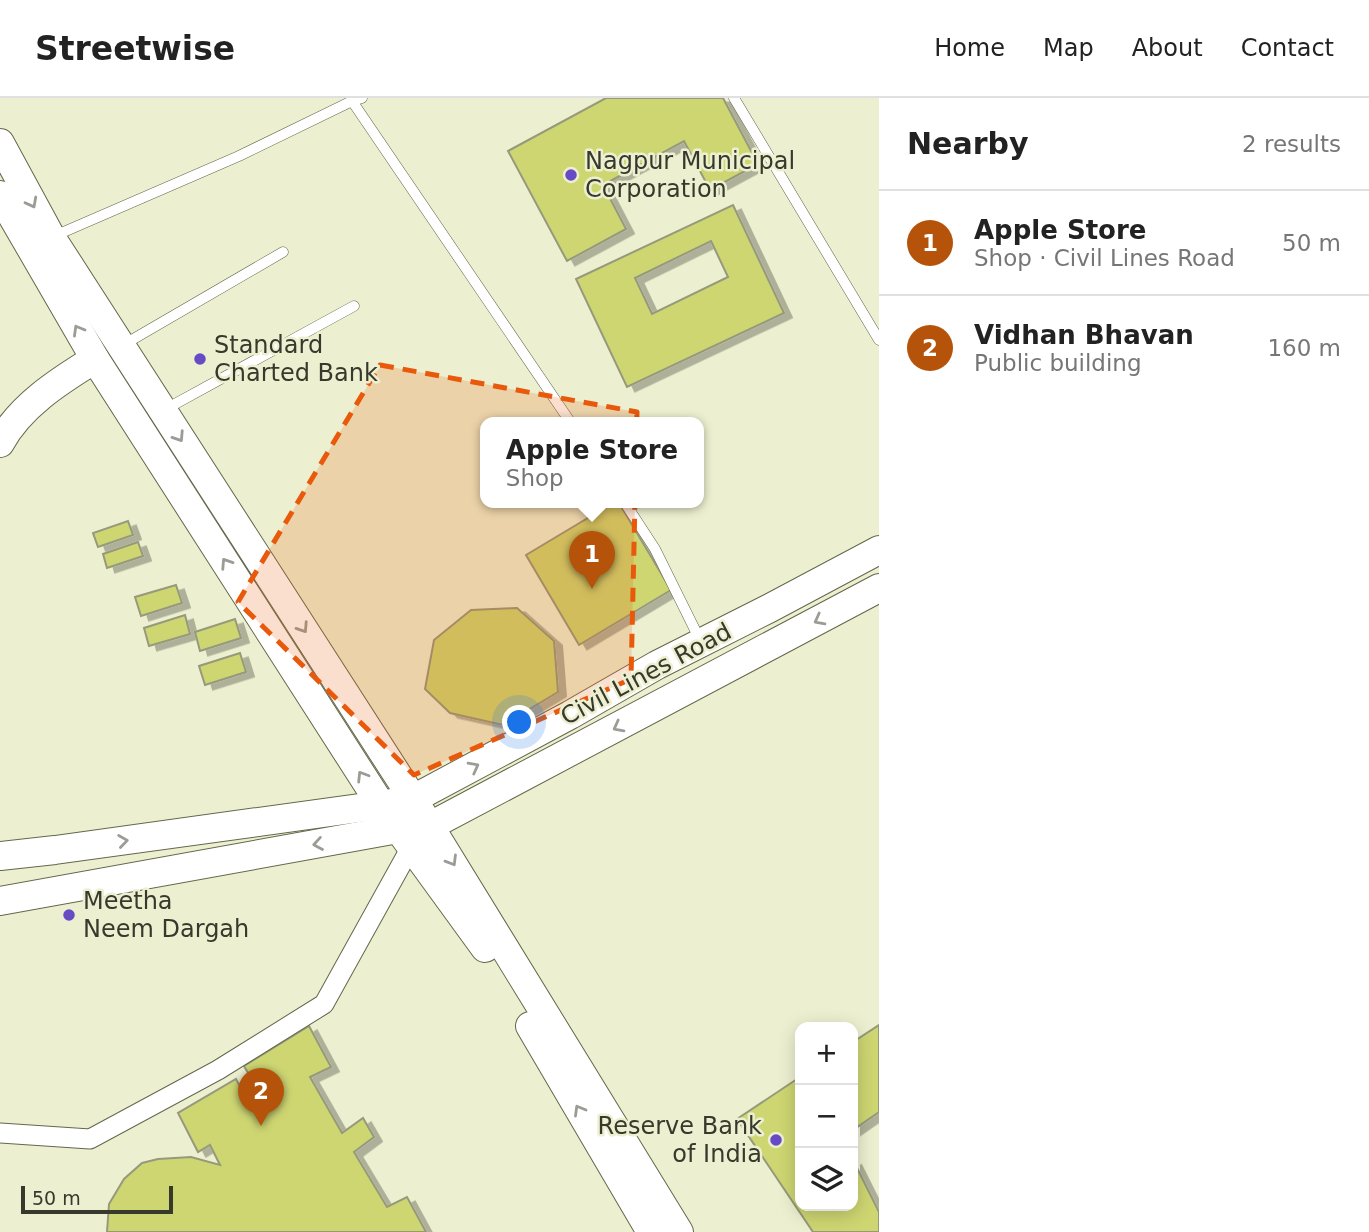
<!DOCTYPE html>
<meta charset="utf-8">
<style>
body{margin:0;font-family:"DejaVu Sans",sans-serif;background:#f6f6f6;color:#222}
.controls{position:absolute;right:21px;bottom:21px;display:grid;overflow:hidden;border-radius:14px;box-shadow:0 4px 18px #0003}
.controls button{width:63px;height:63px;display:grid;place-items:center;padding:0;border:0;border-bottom:2px solid #e0e0e0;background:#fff;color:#222;font:35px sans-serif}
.scale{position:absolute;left:21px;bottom:18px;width:152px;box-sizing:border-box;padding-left:7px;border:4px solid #38392d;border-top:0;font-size:19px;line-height:24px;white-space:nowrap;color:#38392d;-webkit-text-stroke:5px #edf0d0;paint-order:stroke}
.you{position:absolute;left:520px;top:625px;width:24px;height:24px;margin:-18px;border:5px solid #fff;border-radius:50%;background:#1a73e8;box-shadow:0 0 0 10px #1a73e833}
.badge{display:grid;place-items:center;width:46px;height:46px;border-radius:50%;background:#b45309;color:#fff;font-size:23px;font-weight:700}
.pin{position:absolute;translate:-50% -58px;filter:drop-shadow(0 2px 4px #0008)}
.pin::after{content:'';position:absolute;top:37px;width:24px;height:21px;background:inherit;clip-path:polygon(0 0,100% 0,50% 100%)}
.popup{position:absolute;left:480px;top:319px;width:224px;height:91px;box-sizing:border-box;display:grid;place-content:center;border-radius:14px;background:#fff;filter:drop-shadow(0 2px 5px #0005);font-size:23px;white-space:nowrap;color:#767676}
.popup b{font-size:26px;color:#222}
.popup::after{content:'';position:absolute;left:50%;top:100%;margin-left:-14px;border:14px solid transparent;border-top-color:#fff}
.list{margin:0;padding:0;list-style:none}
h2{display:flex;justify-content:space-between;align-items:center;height:91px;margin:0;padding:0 28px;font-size:30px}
h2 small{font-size:23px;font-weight:400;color:#767676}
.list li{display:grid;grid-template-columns:46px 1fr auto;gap:21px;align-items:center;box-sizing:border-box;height:105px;padding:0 28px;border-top:2px solid #e0e0e0}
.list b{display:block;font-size:26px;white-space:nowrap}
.list p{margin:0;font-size:23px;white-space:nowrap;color:#767676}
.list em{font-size:23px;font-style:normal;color:#767676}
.icon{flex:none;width:38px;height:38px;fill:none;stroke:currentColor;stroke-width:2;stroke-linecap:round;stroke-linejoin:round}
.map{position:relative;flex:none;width:879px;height:1134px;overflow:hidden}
header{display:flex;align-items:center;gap:42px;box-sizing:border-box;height:98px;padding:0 35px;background:#fff;border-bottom:2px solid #e0e0e0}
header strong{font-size:33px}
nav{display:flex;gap:38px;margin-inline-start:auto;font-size:24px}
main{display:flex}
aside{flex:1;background:#fff}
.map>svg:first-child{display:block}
.building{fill:#ced672;stroke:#96997b;stroke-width:2;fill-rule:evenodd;filter:url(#shadow)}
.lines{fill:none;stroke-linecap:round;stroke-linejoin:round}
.lane-casing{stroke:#64674b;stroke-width:11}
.street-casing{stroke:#64674b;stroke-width:21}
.secondary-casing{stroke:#64674b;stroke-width:30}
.lane{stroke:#fff;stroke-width:10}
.street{stroke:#fff;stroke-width:19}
.secondary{stroke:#fff;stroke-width:28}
.oneway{stroke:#9c9c96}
.marked{fill:#e8590c;fill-opacity:0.2;stroke:#e8590c;stroke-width:5;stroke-dasharray:14 9;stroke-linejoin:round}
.poi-dot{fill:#664bc4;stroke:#edf0d0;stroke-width:2.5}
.labels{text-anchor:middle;stroke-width:5;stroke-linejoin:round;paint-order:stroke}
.poi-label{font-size:24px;fill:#38392d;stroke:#edf0d0;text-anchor:start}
.street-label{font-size:24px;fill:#38392d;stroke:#edf0d0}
</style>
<header>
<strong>Streetwise</strong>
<nav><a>Home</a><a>Map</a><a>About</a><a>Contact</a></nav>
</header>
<main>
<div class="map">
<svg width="879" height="1134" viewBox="0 0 879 1134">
<defs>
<filter id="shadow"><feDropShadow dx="8" dy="4.5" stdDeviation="0" flood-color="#0004"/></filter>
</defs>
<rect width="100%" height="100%" fill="#edf0d0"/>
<g class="building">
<path d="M606,0H723L758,66L710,92L684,43L603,87L626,131L567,163L508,53Z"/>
<path d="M733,107L784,215L627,289L576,181ZM711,143L728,179L652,216L635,180Z"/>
<path d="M613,405H619L671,492L579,547L526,457Z"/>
<path d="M128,423L133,437L98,449L93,435Z"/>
<path d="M138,444L143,458L107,470L103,456Z"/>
<path d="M176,487L182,505L141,518L135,499Z"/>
<path d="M517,510L554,543L558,594L503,627L450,615L425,591L434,542L471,512Z"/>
<path d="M185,517L190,536L149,548L144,530Z"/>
<path d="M235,521L241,540L200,553L195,534Z"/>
<path d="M240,555L246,574L205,587L199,568Z"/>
<path d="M879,927V1014L853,1032V944Z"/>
<path d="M309,928L331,969L310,979L342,1035L363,1020L374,1039L354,1054L387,1109L407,1099L426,1134H107L109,1106L124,1081L142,1065L158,1061L191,1059L220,1067L210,1047L198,1054L178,1015L236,981L252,1012L266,1006L244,968Z"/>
<path d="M800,979V1108H853V1062L879,1114V1134H813L737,1021Z"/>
</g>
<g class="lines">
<g class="lane-casing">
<g id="lane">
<path d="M734,0L879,242"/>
<path d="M352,3L571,325"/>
<path d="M52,139L239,58L352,3L362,0"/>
<path d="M123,247L283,154"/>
<path d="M164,312L354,208"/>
<path d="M625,405L655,451L701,544"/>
</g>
</g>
<g class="street-casing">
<path id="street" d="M0,1035L90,1041L218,972L324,906L411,749"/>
</g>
<g class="secondary-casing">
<g id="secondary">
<path d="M0,45L51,139L413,701L679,1134"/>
<path d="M0,97L95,261L381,707L485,850"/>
<path d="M0,345C20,308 59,283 95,261"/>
<path d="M0,758L55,752L381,707L413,701L570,617L657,567L770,510L879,452"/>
<path d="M0,803L398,731L430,728L879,490"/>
<path d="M530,928L651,1134"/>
</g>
</g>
<use href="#lane" class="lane"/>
<use href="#street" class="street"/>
<use href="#secondary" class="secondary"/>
</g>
<defs><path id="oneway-chevron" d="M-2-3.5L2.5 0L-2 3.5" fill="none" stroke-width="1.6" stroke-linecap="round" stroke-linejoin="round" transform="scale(1.75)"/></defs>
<g class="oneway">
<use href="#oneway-chevron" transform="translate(32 105) rotate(62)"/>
<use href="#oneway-chevron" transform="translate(78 232) rotate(-120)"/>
<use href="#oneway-chevron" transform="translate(179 339) rotate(57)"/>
<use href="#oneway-chevron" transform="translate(226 465) rotate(-123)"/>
<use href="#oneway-chevron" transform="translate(819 522) rotate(152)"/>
<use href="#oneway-chevron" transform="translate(303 530) rotate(57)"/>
<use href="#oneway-chevron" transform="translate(618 629) rotate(152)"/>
<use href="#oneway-chevron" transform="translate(474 669) rotate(-28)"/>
<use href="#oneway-chevron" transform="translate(362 678) rotate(-122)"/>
<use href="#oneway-chevron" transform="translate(123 743) rotate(-8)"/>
<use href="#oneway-chevron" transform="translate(318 746) rotate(170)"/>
<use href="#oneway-chevron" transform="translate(452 763) rotate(59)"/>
<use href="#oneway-chevron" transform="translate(579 1012) rotate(-120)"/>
</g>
<path class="marked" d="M380,267L637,314L631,581L414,677L238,504Z"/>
<g class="poi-dot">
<circle cx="571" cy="77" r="7"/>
<circle cx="200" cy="261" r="7"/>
<circle cx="69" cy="817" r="7"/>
<circle cx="776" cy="1042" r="7"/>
</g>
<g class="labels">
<g class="poi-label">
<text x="585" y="71">Nagpur Municipal<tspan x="585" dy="28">Corporation</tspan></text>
<text x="214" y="255">Standard<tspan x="214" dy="28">Charted Bank</tspan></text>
<text x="83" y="811">Meetha<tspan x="83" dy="28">Neem Dargah</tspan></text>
<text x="762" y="1036" text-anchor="end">Reserve Bank<tspan x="762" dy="28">of India</tspan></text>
</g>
<g class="street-label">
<text transform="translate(646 576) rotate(-28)" y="8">Civil Lines Road</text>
</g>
</g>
</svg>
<div class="controls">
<button>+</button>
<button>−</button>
<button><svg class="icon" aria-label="layers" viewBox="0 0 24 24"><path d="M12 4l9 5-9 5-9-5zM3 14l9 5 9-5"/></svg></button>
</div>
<div class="scale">50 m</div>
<div class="you"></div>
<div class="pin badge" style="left:592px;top:491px">1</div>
<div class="popup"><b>Apple Store</b>Shop</div>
<div class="pin badge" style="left:261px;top:1028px">2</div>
</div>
<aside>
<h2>Nearby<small>2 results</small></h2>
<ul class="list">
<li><span class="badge">1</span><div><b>Apple Store</b><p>Shop · Civil Lines Road</p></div><em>50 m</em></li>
<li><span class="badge">2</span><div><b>Vidhan Bhavan</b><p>Public building</p></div><em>160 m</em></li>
</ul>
</aside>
</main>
